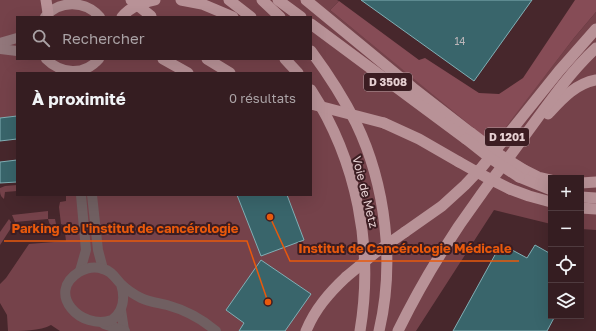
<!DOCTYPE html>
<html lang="fr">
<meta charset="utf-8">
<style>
body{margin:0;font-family:"Golos Text",sans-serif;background:#3d262a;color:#f1f3f6}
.controls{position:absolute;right:12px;bottom:12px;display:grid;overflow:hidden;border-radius:0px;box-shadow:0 4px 16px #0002}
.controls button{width:36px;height:36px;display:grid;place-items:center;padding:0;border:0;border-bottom:1px solid #4f3b3f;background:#351d21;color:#f1f3f6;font:20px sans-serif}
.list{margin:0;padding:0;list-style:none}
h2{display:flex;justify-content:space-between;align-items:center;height:52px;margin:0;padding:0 16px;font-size:17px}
h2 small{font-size:13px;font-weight:400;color:#aaa2a5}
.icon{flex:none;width:22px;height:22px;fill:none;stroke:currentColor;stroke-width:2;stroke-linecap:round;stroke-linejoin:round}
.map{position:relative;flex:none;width:596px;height:331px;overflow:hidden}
.search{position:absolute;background:#351d21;box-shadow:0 4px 16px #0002;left:16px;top:16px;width:296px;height:44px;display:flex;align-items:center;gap:10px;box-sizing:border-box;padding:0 14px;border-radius:0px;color:#aaa2a5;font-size:15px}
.panel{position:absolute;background:#351d21;box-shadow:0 4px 16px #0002;left:16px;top:72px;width:296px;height:124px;border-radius:0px}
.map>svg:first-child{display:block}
.green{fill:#75424a;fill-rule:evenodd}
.forest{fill:#864c56}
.building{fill:#39656b;stroke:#81afb5}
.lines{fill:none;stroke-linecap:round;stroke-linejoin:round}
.minor{stroke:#705f61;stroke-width:10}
.tertiary{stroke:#705f61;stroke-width:10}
.secondary{stroke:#92777b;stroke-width:10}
.primary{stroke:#ac8a8e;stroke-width:10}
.trunk{stroke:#b89297;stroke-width:11}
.trunk-bridge{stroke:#b89297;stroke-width:11}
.labels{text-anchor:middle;stroke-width:4;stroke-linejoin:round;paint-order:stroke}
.number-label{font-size:10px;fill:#bcb6b9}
.shield{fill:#3c1d22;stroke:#b49b9e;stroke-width:1}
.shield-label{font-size:11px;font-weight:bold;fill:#e7d1d3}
.street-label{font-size:12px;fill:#e7d1d3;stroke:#3c1d22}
.leader{fill:none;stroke:#e8590c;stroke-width:1.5}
.callout-dot{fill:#e8590c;stroke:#3c1d22;stroke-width:1.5}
.callout-label{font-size:13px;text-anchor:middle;font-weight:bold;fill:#e8590c;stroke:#3c1d22;stroke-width:4;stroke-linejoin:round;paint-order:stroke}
</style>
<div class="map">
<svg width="596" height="331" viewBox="0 0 596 331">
<rect width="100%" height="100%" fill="#47272c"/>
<g class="green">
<path d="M0,0H337L339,1L330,10L493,143L574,38L596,12V230L581,229V178H551V224L494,210L416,331H60L51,325C41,331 20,331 8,331L7,315L0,303V284L6,278L29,244L66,241L64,225L61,224L59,207L60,202L66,201V195H311V73H17V116L0,118ZM17,17H311V59H17Z"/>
<path d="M17,185V191L5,192L4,199C0,196 0,193 0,188L5,186Z"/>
<path d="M48,211V219H55L56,224L50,225L48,219L15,222L12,215Z"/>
<path d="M9,219L13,225L0,245V232Z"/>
</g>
<path class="forest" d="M575,0H596V12L574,38L493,144L330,10L339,1L419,60L425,58L479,93L499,94L523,78Z"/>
<g class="building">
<path d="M361,0H532L474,81Z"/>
<path d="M17,116V139L0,141V118Z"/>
<path d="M17,160V182L0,183V162Z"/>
<path d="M237,195H287L304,240L261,256Z"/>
<path d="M501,244L527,258L535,245L551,254V316H555L547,331H453Z"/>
<path d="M261,260L311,294L285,331H239L244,323L226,310Z"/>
</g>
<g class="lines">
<g class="minor">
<path d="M121,310L124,330"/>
<path d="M104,324L125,331"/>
</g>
<g class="tertiary">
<path d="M92,195L98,250L103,269"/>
<path d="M80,271L86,250L81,195"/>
<path d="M121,284C125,297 124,311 112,320C81,331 45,293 79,272C86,268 95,266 103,269C112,271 115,278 121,284C126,289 135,295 141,298C149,302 159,303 167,305C185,310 202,319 216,331"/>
</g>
<g class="secondary">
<path d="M0,43L17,38"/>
<path d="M0,49L17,51"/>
</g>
<g class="primary">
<path d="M45,17C59,0 85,0 100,17"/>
<path d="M46,59C61,74 84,76 99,59"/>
</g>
<g class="trunk">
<path d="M46,0L48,13"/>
<path d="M181,0L202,4L233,17"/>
<path d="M229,0L251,17"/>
<path d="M262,0L280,17"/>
<path d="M278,0L301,17"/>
<path d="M306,0L413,88L471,133"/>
<path d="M122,17C131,6 142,3 155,0"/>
<path d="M311,24L466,139"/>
<path d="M311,51C328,74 343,97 356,123C386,185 395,264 379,331"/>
<path d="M163,59L188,73"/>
<path d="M207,59L230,73"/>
<path d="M285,59L298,73"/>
<path d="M311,90C357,161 374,248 360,331"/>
<path d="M548,114C562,99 575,84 596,80"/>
<path d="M384,123L419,139L459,162"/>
<path d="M524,170L538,177L551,180"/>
<path d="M519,177L551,190"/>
<path d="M581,183L596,182"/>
<path d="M510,189L529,196L551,202"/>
<path d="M581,197L596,198"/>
<path d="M581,208L596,209"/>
<path d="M405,232L442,206L465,185L482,167L559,71L596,29"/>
<path d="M306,331C315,309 329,293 346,277"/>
<path d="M398,331C421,284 449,238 480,196C494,176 509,158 523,138C546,107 568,74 596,48"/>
</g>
<g class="trunk-bridge">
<path d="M131,0L151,16"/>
<path d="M311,104L384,123"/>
<path d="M471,133L500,155L524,170"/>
<path d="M466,139L490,158L519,177"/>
<path d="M459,162L484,176L510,189"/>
<path d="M346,277L375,253L405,232"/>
</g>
</g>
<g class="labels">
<g class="number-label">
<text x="460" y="45">14</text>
</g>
<g class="shield">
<rect x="364" y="73" width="48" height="18" rx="3"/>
<rect x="485" y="128" width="44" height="18" rx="3"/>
</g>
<g class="shield-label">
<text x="388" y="86">D 3508</text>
<text x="507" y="141">D 1201</text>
</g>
<g class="street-label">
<text transform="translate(365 192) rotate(76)" y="4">Voie de Metz</text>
</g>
</g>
<path class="leader" d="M268 302L247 241H4M270 217L290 261H519"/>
<g class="callout-dot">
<circle cx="268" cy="302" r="4"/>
<circle cx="270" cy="217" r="4"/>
</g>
<g class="callout-label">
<text x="125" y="233">Parking de l'institut de cancérologie</text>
<text x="405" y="253">Institut de Cancérologie Médicale</text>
</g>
</svg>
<div class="controls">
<button>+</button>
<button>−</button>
<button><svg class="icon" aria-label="locate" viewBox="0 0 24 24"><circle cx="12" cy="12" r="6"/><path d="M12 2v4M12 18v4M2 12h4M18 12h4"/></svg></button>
<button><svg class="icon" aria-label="layers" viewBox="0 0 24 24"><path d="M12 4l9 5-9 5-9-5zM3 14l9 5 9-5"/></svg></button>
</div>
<div class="search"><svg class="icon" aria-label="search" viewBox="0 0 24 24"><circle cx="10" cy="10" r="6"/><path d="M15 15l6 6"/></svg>Rechercher</div>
<section class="panel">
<h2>À proximité<small>0 résultats</small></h2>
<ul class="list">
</ul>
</section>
</div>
